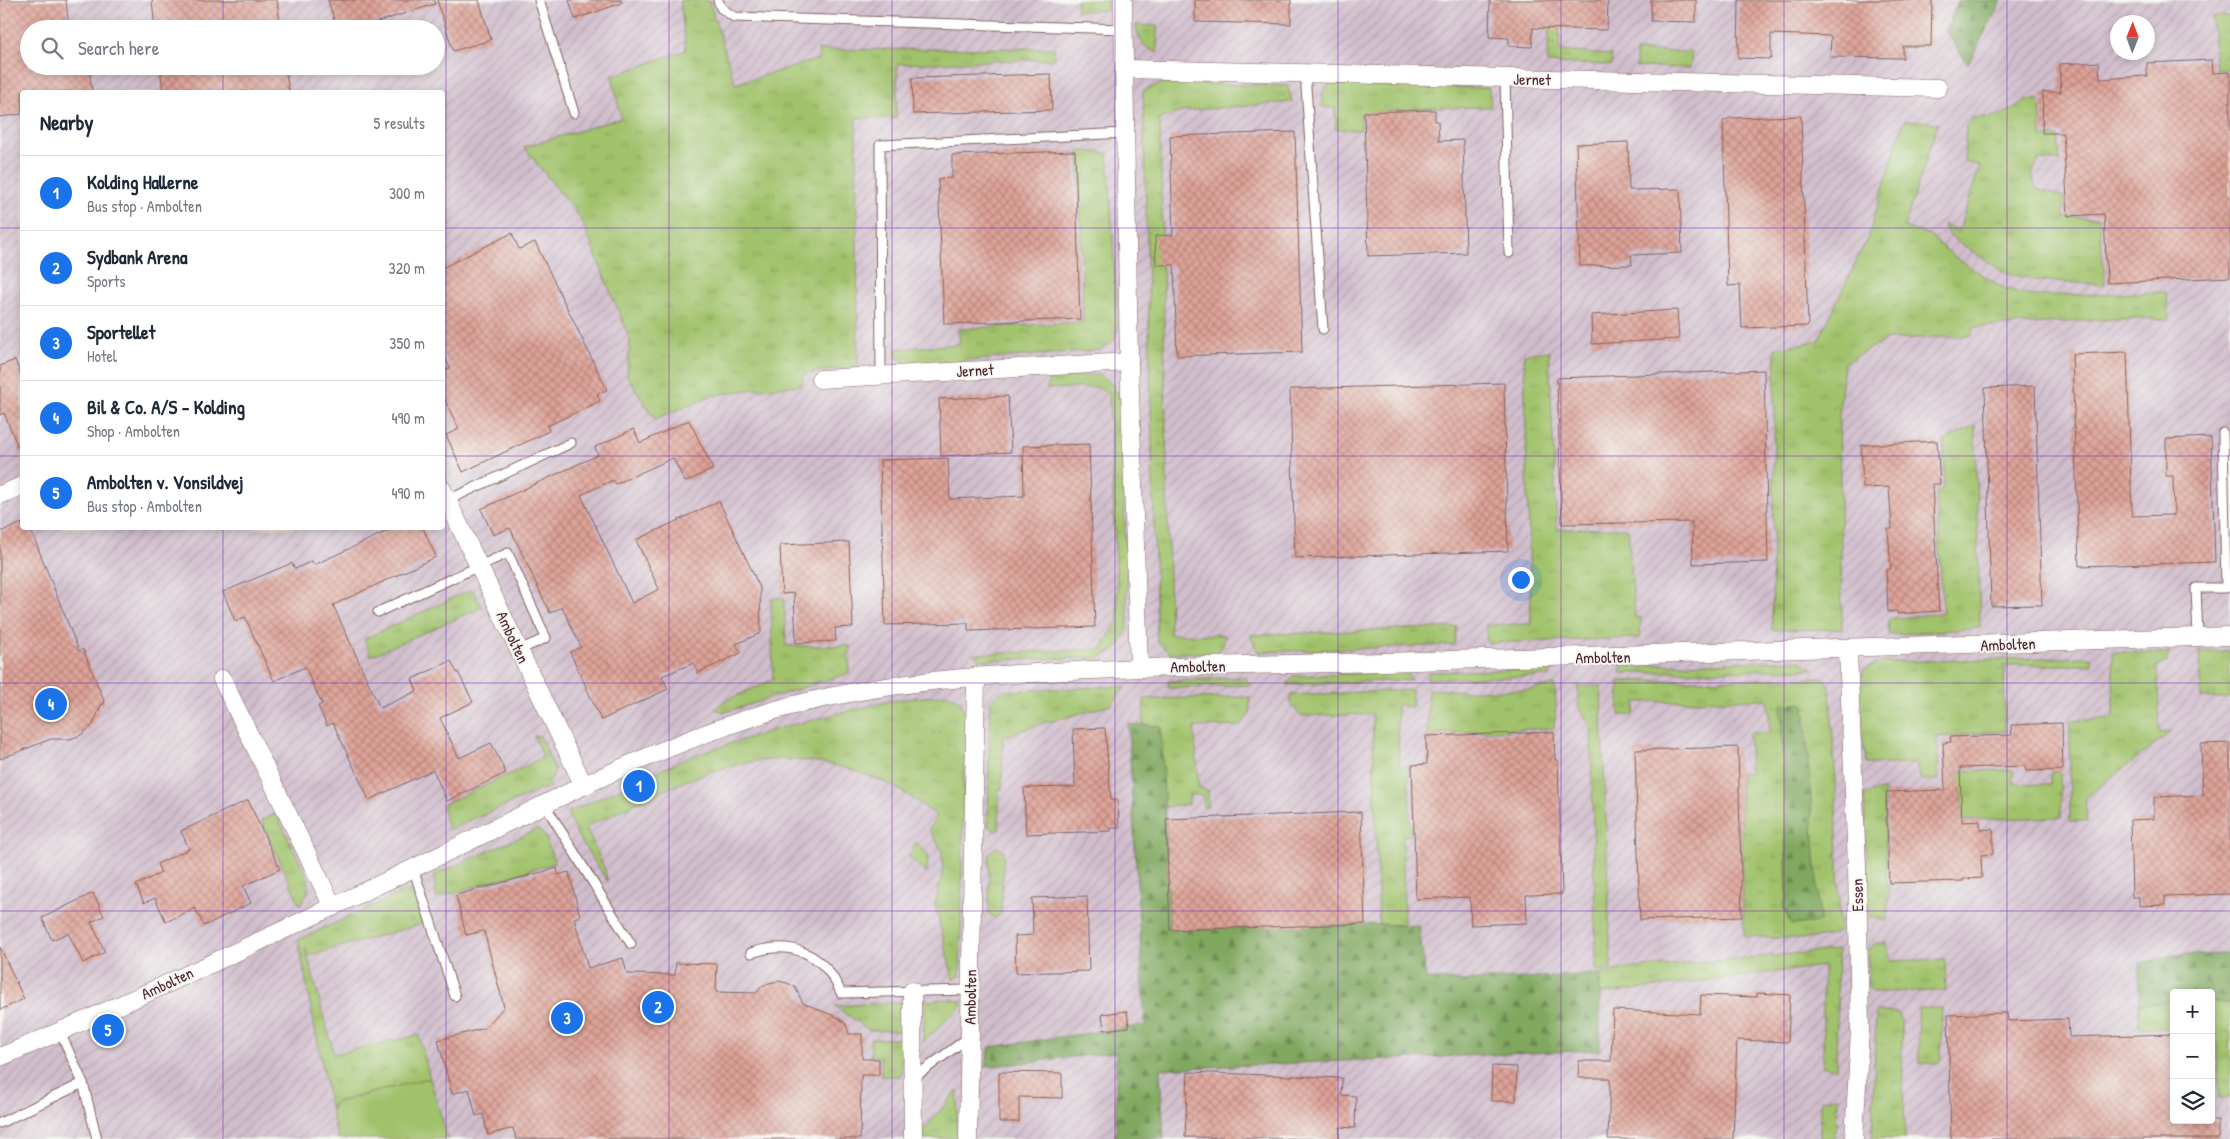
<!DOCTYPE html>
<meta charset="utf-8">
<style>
body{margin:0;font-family:"Patrick Hand",sans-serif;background:#f2f2f3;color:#1f2937}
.controls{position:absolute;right:15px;bottom:15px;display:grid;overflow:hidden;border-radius:5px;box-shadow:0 2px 8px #0003}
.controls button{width:45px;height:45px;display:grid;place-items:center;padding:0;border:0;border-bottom:1px solid #e0e1e3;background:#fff;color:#1f2937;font:25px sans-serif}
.compass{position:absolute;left:2110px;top:15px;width:45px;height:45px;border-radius:50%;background:#fff;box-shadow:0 2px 8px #0003;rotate:1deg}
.you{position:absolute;left:1520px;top:579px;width:18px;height:18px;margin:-12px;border:4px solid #fff;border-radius:50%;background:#1a73e8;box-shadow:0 0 0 8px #1a73e833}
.badge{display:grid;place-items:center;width:32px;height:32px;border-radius:50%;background:#1a73e8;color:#fff;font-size:16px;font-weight:700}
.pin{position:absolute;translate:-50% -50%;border:2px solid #fff;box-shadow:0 1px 5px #0006}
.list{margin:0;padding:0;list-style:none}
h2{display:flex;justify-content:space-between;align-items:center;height:65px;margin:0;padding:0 20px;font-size:21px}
h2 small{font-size:16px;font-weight:400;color:#747a83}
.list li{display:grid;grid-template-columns:32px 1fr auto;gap:15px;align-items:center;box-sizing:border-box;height:75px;padding:0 20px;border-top:1px solid #e0e1e3}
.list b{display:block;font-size:19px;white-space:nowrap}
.list p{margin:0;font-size:16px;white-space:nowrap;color:#747a83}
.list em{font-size:16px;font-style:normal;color:#747a83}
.icon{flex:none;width:28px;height:28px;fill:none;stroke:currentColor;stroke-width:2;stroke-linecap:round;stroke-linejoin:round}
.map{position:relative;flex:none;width:2230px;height:1139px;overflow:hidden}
.search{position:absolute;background:#fff;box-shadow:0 2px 8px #0003;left:20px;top:20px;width:425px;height:55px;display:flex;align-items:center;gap:12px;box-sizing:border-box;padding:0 18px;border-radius:28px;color:#747a83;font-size:19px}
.panel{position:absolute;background:#fff;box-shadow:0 2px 8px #0003;left:20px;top:90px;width:425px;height:440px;border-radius:5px}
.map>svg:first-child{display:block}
.industrial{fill:url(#industrial-furrows);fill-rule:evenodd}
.grass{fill:url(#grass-tufts);stroke:#75704b}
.forest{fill:url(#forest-firs);stroke:#656445}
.pitch{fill:#a0c26b;stroke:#75704b}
.building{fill:url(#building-cross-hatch)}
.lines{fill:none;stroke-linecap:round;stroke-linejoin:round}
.lane-casing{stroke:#856362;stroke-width:11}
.street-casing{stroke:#856362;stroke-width:19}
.lane{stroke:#fff;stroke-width:9}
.street{stroke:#fff;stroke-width:18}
.grid{fill:none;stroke:#7b2cbf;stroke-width:1;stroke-opacity:0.55}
.labels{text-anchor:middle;stroke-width:4;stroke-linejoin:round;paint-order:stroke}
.street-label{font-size:16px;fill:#4a1f2b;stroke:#f6f6f2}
</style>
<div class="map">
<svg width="2230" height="1139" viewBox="0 0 2230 1139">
<defs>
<pattern id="industrial-furrows" width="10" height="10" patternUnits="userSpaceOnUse" patternTransform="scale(1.25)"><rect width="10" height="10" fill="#d0bdcc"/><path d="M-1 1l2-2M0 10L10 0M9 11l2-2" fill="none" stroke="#b4a2af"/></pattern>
<pattern id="grass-tufts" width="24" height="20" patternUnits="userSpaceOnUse" patternTransform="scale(1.25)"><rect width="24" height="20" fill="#a0c26b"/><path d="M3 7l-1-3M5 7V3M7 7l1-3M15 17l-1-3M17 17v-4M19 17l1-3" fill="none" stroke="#8ba65d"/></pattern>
<pattern id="forest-firs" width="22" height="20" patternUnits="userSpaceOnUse" patternTransform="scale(1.25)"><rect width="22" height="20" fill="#80a85f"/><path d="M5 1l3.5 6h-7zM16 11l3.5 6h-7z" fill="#6b884f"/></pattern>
<pattern id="building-cross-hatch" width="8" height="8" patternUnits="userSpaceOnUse" patternTransform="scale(1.25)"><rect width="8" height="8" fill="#dea398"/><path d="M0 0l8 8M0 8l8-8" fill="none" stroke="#b6847c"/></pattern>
</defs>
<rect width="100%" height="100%" fill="#f6f6f2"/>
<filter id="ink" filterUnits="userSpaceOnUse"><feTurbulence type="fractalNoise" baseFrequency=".02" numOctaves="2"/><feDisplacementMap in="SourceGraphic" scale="10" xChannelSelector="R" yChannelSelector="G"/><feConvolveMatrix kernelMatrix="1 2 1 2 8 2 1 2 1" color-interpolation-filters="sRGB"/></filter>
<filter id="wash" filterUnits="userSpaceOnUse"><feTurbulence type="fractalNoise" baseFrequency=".0096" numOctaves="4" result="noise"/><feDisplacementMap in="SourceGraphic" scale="20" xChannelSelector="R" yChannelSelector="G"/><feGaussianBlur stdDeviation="1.12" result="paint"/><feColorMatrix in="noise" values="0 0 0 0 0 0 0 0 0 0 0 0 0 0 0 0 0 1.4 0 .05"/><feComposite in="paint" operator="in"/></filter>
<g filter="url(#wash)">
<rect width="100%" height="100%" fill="#f2e2c8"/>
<path class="industrial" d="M0,0H1958L1946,32L1968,64L2002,0H2230V954L2173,955L2139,964V1003L2174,1002V1120H2211V1003H2230V1139H0ZM2118,22H2148V52H2118ZM29,29H436V66H29ZM22,92H442V528H22Z"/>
<g class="grass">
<path d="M680,0H709L735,84L819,59L818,50L1054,48L1055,59L898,64L896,118H856L858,366L803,374L802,385L747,390L711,396L655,419L627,376L630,340L581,219L524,147L621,118L612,76L686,50Z"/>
<path d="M1076,0H1107V10L1077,11Z"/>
<path d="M1551,0H1558L1560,51L1611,55L1612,65L1547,63Z"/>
<path d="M2230,16V70H2216L2212,17Z"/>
<path d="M1136,25L1157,26V53C1142,46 1139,41 1136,25Z"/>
<path d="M1636,51L1692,52L1690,68L1636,67Z"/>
<path d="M1163,83L1288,86L1292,102L1185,111L1160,119L1170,634L1225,635L1223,647L1215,653H1170L1157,642L1143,91Z"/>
<path d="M1329,84L1489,88L1491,107L1433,108L1361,113V130L1336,129L1335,108L1322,107V94Z"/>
<path d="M2025,100H2040L2041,137H2058L2060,161L2038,160L2032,176L2036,189L2064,197V217L2099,218L2105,285L2035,280L2003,272L1950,236L1943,225L1959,230L1980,166L1964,161L1966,126L1973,117C1993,120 2009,113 2025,100Z"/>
<path d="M1904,120L1938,123L1904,227L1930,236L1953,256L2003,288L2032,296L2166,292L2170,320L2138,318L1973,327L1972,336L1887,339L1844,363L1839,415L1842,629L1772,630L1775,348L1818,341L1868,237Z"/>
<path d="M1079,151L1108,153L1118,329L1114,341L1100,350L910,365L897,358L896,349L960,344L958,329L1083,322Z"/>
<path d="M1549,351L1557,529L1628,528L1635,618L1641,617L1640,638L1487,643L1486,625L1531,624L1524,354Z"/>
<path d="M1100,375L1113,385L1121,399L1128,628C1120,648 1116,652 1095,658L983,660L973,654L1101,649L1118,621L1109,394L1097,387L1047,389L1049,380L1054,377Z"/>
<path d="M1975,425L1980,628L1889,635L1888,619L1943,613L1936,492L1944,487V441Z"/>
<path d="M472,589L482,607L371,656L364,639Z"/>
<path d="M771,598H784L786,646H850L849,673L726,712L715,709L724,701L773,680Z"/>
<path d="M1457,627L1454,645L1258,652L1250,635Z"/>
<path d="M2230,651V698H2201L2199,652Z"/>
<path d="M2113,652L2170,653L2168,662L2157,666L2160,733L2172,731L2085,798L2087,821H2070V721L2113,718Z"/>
<path d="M2091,657L2092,665H2004L2005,731L1937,737L1939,780H1921L1916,764H1866L1858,694L1864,669L1883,662Z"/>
<path d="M1797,660L1815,669L1620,673L1622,666Z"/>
<path d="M1547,669L1551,676L1426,679L1429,672Z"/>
<path d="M1406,672L1411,680L1287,685L1293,676Z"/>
<path d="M1244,677L1251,685L1168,688L1169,681Z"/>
<path d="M1825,678L1830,690L1835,768L1840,931C1825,943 1765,937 1744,936L1740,773H1750L1749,733H1770L1768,699L1636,702L1634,715H1619V681Z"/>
<path d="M1554,685L1556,703L1554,728L1427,734L1428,689L1465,691L1528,690Z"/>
<path d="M1126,686L1111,705L1044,723L1003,737L1002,789H999V830L994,831L988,826L990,703L998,693L1005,691Z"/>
<path d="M1578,686H1601L1611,969L1596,971L1591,727L1578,705Z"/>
<path d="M1412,690V707L1397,705L1399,766L1408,765L1411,835L1403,836L1404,925L1379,924L1372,714L1301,716L1290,704V695Z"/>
<path d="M949,694L960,701L965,714L960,976L953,979L935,904L943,869L942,851L929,829L937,816C926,808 915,799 903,792C856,765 795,752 741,764C687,775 636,804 586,827L605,870L608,882L577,835L567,813L689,757L779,728L890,701Z"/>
<path d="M1250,697V714L1239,726L1194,727L1199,788L1208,790V807H1203V796L1190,794L1189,804L1164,807L1161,726L1143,725L1144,699Z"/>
<path d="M534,736H540L555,770L548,787L448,830L442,805L512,773L543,757Z"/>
<path d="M2013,770V783L2051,785V772H2060L2061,817L1963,820L1961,787H1955V771Z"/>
<path d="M1884,789L1887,885L1889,887L1887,921L1871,917L1868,908L1864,794Z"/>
<path d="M276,814L308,878V892L300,905L261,820Z"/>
<path d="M538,829L545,836L555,863L436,898L434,875Z"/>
<path d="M916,842L928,855L927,874L908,856Z"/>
<path d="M996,847L1004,851L1001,914L995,918L989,914V853Z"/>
<path d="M405,891H411L422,924L308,956L305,947L334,1054L419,1035L430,1079H425L337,1102L331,1107V1112L298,940Z"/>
<path d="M1886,942L1891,961L1945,959L1946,991L1873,992L1868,987V950L1874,945Z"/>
<path d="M1838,950L1836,1069L1823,1067V966L1600,994V974L1624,969Z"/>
<path d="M950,999L962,1002V1006L923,1042L925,1001Z"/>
<path d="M902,1002V1031L869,1030L835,1006Z"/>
<path d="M2174,1002V1029L2139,1027V1004Z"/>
<path d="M2211,1003H2230V1098H2219L2216,1031L2211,1030Z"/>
<path d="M1922,1008H1942L1941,1057L1938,1064L1919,1063L1918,1009Z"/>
<path d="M1876,1012H1897L1901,1021L1905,1139H1872Z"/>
<path d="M870,1039H903L901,1076H881V1057H871Z"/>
<path d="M958,1090L957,1139H925L922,1132Z"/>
<path d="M1838,1097L1835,1139H1820L1821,1099Z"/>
</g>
<g class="forest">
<path d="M1958,0H2002L1968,64L1946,32Z"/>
<path d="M1781,703L1804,704L1820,922L1792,925L1783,906L1787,896Z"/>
<path d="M1128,724L1161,726L1170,930L1365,924L1419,926L1426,979L1462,981L1600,974V1050L1160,1069L1164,1139H1116V1052L985,1067L990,1047L1145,1025Z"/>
<path d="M2230,954V1003H2211V993H2174V1002L2139,1004V964L2173,955Z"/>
</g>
<path class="pitch" d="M425,1079H430L448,1139H338L331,1112L334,1103Z"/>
<g id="blocks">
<g class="building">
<path d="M0,0H66L69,29H29V66H89L92,92H22V114L0,117Z"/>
<path d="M152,0H277L281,29H155Z"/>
<path d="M328,0H434L435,4L355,29H337Z"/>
<path d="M437,0H479L491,40L453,51Z"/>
<path d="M569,0H621L622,3L575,19Z"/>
<path d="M1195,0H1291V24L1195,22Z"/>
<path d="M1490,0H1608L1607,30L1533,28L1532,47L1509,46V38L1489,37Z"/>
<path d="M1651,0H1696V22L1651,21Z"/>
<path d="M1739,0H1932L1931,46H1903V58L1830,57L1831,36L1771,34V59L1738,58Z"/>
<path d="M2212,60L2213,73L2230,72V277L2107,283L2104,214L2068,216L2063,133H2042L2043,92H2061L2059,64L2099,62L2100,79L2147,76V63Z"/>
<path d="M160,66H285L289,92H163Z"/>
<path d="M1051,74L1052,110L913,114L912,78Z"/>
<path d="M1435,110V121H1438L1439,141L1463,140L1466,253L1368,256L1364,112Z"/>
<path d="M1801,116L1808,326L1742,328L1740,285L1728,286L1723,121L1730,118Z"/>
<path d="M1295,132L1302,352L1177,356L1174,265H1156L1155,236L1173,235L1170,136Z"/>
<path d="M1628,142L1629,190L1680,189L1682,253L1631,255L1632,265L1580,266L1576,144Z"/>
<path d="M1075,151L1080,319L944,324L938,179L952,178V155Z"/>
<path d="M512,233L519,249L535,242L607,390L597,394L600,401L547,426L549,431L463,472L446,435L459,429L442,394V371L450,368L442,351V268Z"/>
<path d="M1677,310L1679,339L1592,344L1591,315Z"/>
<path d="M2127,352L2132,516L2174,515L2173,476H2166V439L2211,437L2215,562L2079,566L2072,354Z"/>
<path d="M15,360L22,379V457L4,413L0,415V366Z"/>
<path d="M1764,370L1768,562L1693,564L1692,522L1562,524L1557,378Z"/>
<path d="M1504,383L1508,551L1295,558L1290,389Z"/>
<path d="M2035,386L2042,605L1991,606L1985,388Z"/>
<path d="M1008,396L1011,452L941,456L939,399Z"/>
<path d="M689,420L713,469L685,482L673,458L616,484L613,480L581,495L632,603L659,589L636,540L719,501L760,588L761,633L736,644L741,653L698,673L694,663L662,676L668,689L601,720L570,652L581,647L562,607L550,613L510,528L493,535L481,509L598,455L595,447L634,429L640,443Z"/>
<path d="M1937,441L1940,484H1932L1939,611L1897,614V611L1888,612L1886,570L1891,569L1888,529H1892L1889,487L1863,488L1861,445Z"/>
<path d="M1089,444L1095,627L968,631V623L885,625L880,460L948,458L950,499L1024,496L1023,446Z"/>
<path d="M22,523V528H30L79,651L83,649L105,703L101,705L93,725L81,735L70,739H51L0,759V532Z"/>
<path d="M394,528H423L436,557L333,605L380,708L417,691L412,679L451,661L457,673L458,672L473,702L440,718L459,758L491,743L506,773L447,801L433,770L369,800L333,723L327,726L318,706L322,704L305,667L274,681L245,617L235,621L223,592L292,563L295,569L312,561L314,565Z"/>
<path d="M849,542L853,627L835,628L836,641L796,643L794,593L782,594L780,545Z"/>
<path d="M2062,723L2063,770L2026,771L2025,766L1960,768L1962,822L1980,821V830L1993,829V854L1981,855L1982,878L1963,879V881L1889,883L1886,792L1945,790L1943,743L1951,742L1950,737L2012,735L2011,725Z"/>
<path d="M1105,728L1111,800H1118L1119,828H1111V831L1026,834L1024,788L1075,787L1073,729Z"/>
<path d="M1554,732L1555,760H1558L1562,894L1526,895L1527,923L1471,925L1470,897L1416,899L1412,765L1427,764L1426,736Z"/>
<path d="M2230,743V894L2165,896V905L2139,906V897H2132L2130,820L2154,819V797L2203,795L2201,744Z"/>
<path d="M1738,747L1742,917L1640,920L1635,750Z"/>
<path d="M248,800L280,869L243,886L251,903L204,926L195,908L166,922L155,898L144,903L136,885L161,873L157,864L189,849L181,831Z"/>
<path d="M1361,812L1365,924L1170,930L1166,819Z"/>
<path d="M557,868L558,875L569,872L580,916L574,918L588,968L623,958L627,974L675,975L676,963L717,964L716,992L756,993L762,986L769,983L778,981L787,983L795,987L803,1003L839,1018L846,1024L849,1034H862V1059H879V1075H861L860,1139H516L513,1128L488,1135L483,1114L476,1116L469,1089L452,1094L438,1040L485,1028L504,1007L484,931L466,935L456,895Z"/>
<path d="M93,893L104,916L91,922L105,952L83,963L68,933L52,940L42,918Z"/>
<path d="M1087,896L1089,971L1016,973L1015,936L1033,935L1032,898Z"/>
<path d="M0,947L24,999L0,1010Z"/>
<path d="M1757,993L1790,995L1788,1042L1737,1040L1733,1139H1608L1610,1078H1578L1579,1061H1611L1613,1010L1700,1014L1701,995L1757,997Z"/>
<path d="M1127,1011L1129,1027L1104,1030L1102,1014Z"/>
<path d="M2007,1013L2008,1021L2068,1019L2069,1037L2174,1034V1120H2218V1139H1951L1948,1015Z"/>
<path d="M1492,1066L1517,1067L1516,1101H1491Z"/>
<path d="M999,1072L1062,1073V1098L1019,1097V1122H999Z"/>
<path d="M1188,1072L1342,1078L1341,1095L1356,1096L1355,1128L1340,1127L1339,1139L1185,1137Z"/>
</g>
</g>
</g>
<g filter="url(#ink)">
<use href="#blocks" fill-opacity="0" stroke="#856362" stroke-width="1"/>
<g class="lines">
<g class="lane-casing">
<g id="lane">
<path d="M539,0L574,113"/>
<path d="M718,0L721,8L734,17L1124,29"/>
<path d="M1305,73L1323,329"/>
<path d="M1505,78L1509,253"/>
<path d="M881,376L880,145L1126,133"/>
<path d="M448,500L571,443"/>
<path d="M378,612L508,553L546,638L519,650"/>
<path d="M2198,637L2196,588H2226L2223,433"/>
<path d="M545,805L631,944"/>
<path d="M413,868L455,996"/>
<path d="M751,953C791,939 824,953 841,993L970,990"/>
<path d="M60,1032L83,1083L97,1139"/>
<path d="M912,1079L969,1037"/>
<path d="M0,1123L83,1083"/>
</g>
</g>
<g class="street-casing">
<g id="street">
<path d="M1123,0L1129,362L1139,668"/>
<path d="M1126,69L1938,88"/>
<path d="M820,379L1129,362"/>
<path d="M442,489L584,786"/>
<path d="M0,495L22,486"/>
<path d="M1848,651L1857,866L1860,1030L1854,1139"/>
<path d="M222,679L333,907"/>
<path d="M912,991L913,1139"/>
<path d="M0,1057C150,994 297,924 443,854C550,802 658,745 772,711C870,683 970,676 1071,671C1175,666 1279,664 1384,662C1666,655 1948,647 2230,636"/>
<path d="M968,1139L976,676"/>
</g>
</g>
<use href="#lane" class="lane"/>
<use href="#street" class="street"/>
</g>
</g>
<path class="grid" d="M223,0V29M446,0V1139M669,0V1139M892,0V1139M1115,0V1139M1338,0V1139M1561,0V1139M1784,0V1139M2007,0V1139M223,66V92M0,228H22M442,228H2230M0,456H22M442,456H2230M223,528V1139M0,683H2230M0,911H2230"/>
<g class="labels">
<g class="street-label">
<text transform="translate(1532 79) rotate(1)" y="6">Jernet</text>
<text transform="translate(975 370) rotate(-3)" y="6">Jernet</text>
<text transform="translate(513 637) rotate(65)" y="6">Ambolten</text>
<text transform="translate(2008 644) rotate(-2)" y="6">Ambolten</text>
<text transform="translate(1603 657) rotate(-1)" y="6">Ambolten</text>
<text transform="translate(1198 666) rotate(-1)" y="6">Ambolten</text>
<text transform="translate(1857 895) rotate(-91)" y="6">Essen</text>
<text transform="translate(167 983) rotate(-25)" y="6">Ambolten</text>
<text transform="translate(970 997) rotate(-89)" y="6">Ambolten</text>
</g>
</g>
</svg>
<div class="controls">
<button>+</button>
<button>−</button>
<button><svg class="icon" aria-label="layers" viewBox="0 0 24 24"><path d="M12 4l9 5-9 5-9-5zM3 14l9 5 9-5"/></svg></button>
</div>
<svg class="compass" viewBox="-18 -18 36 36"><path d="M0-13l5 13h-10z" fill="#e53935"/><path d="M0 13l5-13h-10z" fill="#747a83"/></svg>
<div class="you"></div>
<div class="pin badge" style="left:639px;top:786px">1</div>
<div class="pin badge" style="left:658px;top:1007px">2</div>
<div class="pin badge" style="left:567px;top:1018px">3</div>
<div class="pin badge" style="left:51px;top:704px">4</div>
<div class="pin badge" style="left:108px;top:1030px">5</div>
<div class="search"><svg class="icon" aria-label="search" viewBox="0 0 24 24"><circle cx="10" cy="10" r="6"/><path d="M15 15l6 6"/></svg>Search here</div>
<section class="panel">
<h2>Nearby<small>5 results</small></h2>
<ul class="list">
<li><span class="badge">1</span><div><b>Kolding Hallerne</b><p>Bus stop · Ambolten</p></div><em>300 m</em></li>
<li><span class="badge">2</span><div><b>Sydbank Arena</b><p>Sports</p></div><em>320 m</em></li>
<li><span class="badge">3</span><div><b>Sportellet</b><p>Hotel</p></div><em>350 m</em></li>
<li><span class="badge">4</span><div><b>Bil &amp; Co. A/S - Kolding</b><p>Shop · Ambolten</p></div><em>490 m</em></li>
<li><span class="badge">5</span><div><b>Ambolten v. Vonsildvej</b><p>Bus stop · Ambolten</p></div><em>490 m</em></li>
</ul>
</section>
</div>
